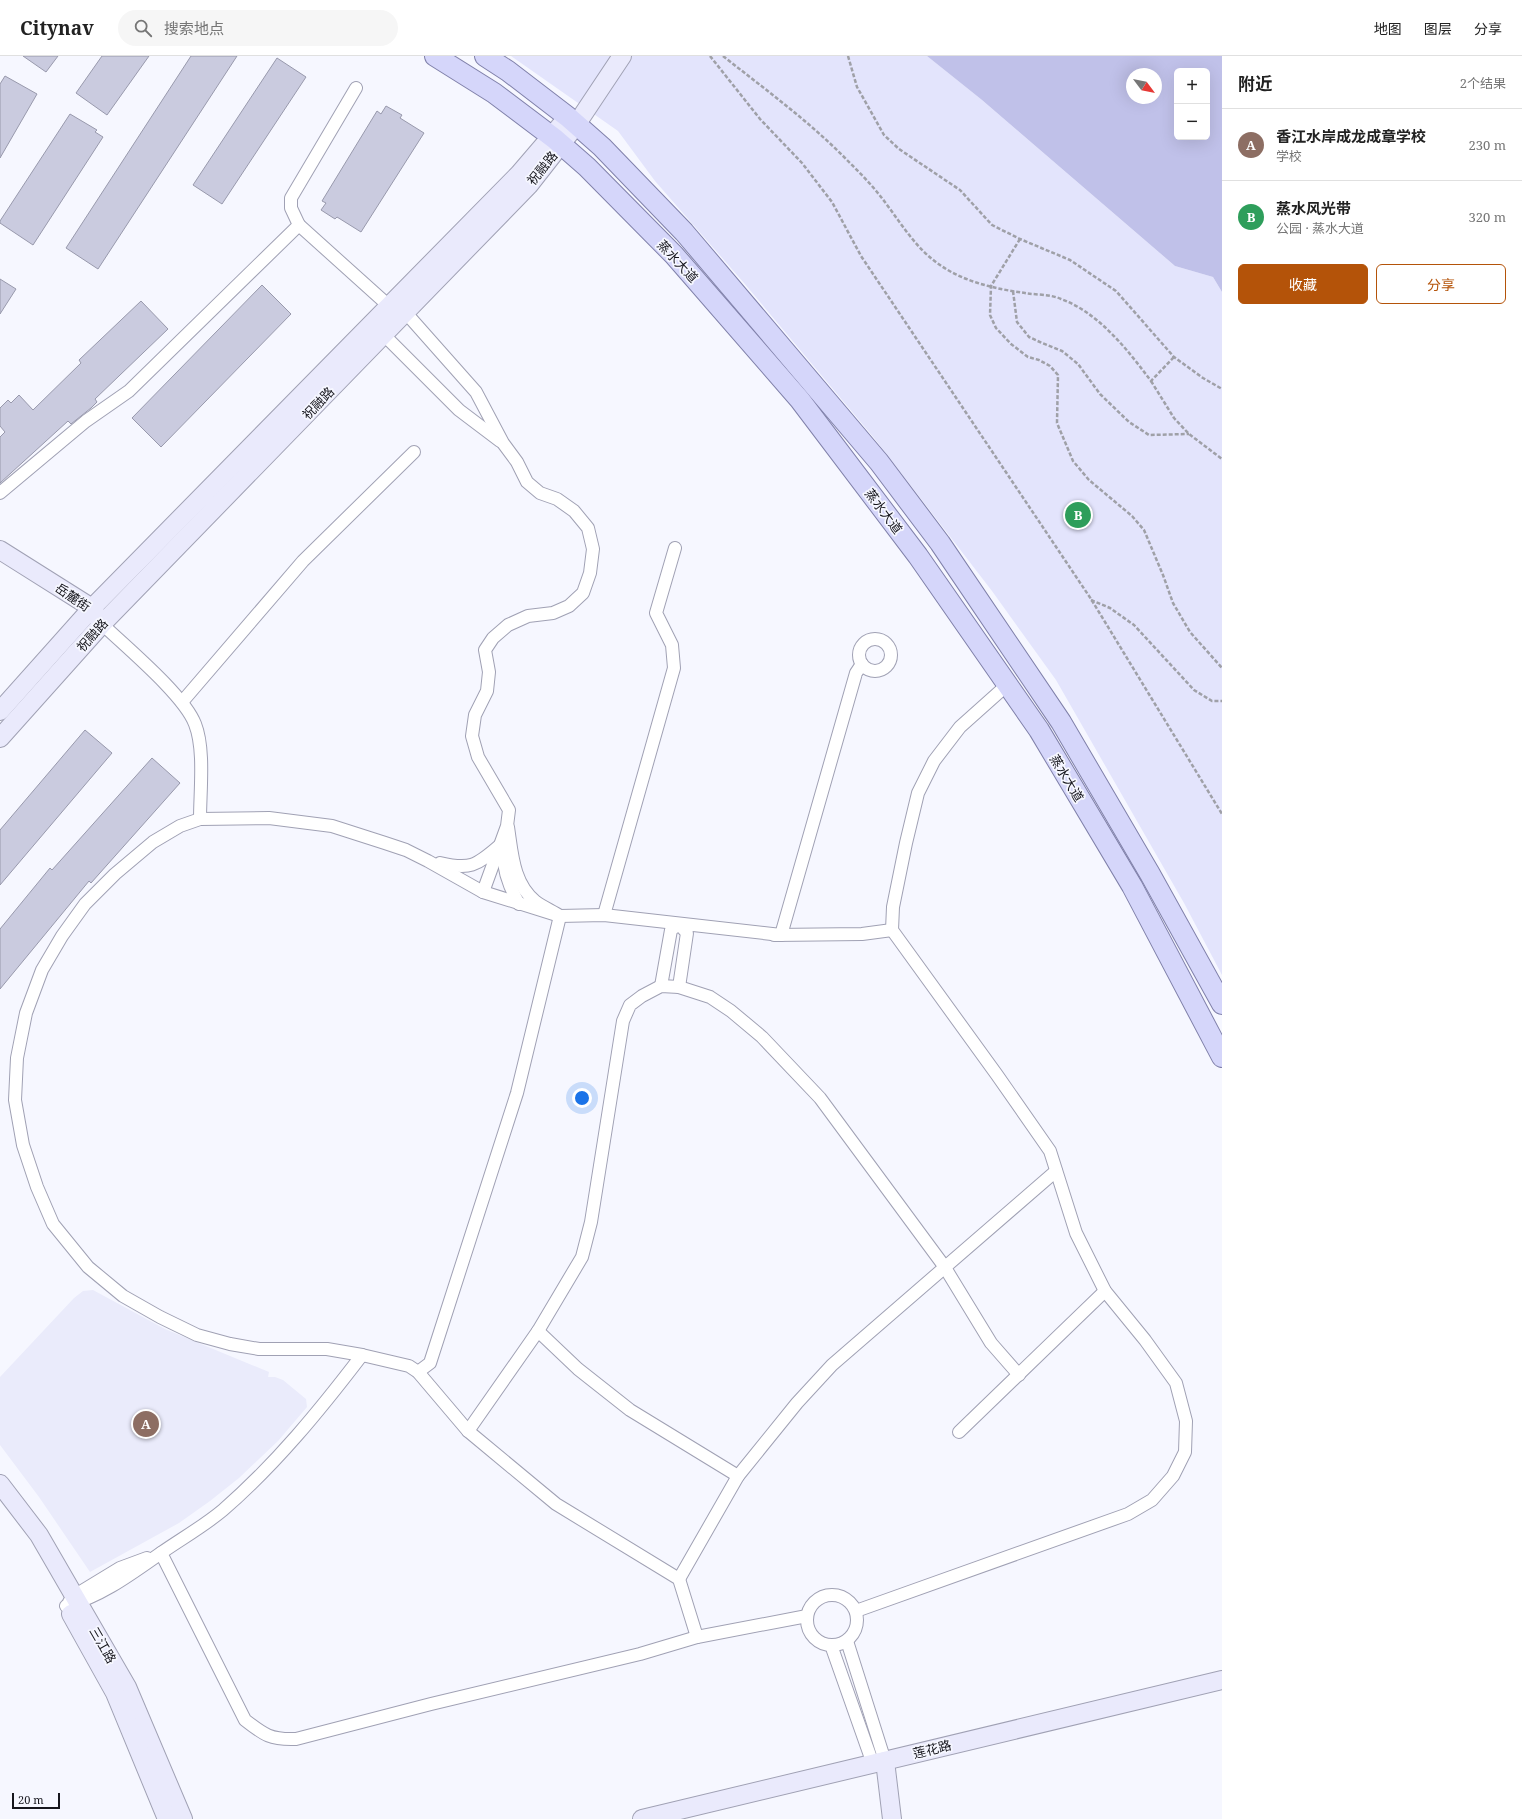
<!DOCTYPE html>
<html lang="zh">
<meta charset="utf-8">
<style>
body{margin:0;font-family:"Noto Serif","Noto Sans SC",serif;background:#f6f6f6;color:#222}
.controls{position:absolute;right:12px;top:12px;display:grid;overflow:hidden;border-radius:6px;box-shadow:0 4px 16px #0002}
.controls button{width:36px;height:36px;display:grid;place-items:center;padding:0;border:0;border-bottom:1px solid #e0e0e0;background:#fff;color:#222;font:20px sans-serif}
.compass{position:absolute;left:1126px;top:12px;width:36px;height:36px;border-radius:50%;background:#fff;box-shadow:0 4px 16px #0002;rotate:122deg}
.scale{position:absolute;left:12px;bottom:10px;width:48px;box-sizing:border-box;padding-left:4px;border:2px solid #16161d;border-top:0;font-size:11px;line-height:14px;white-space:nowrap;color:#16161d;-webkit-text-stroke:3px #f6f7ff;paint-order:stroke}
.you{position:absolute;left:582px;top:1042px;width:14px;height:14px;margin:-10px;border:3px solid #fff;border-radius:50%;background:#1a73e8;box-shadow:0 0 0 6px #1a73e833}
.badge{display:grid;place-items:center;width:26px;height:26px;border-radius:50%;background:#b45309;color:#fff;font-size:13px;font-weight:700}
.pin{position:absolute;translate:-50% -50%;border:2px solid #fff;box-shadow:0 1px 4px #0006}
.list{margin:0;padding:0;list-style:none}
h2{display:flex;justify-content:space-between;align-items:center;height:52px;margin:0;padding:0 16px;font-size:17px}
h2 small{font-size:13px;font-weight:400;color:#767676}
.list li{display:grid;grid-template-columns:26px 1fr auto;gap:12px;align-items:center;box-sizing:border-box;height:72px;padding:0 16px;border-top:1px solid #e0e0e0}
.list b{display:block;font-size:15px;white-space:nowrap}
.list p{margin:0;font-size:13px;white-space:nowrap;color:#767676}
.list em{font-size:13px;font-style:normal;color:#767676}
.actions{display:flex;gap:8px;padding:12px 16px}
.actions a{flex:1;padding:9px 0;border:1px solid #b45309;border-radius:6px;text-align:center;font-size:14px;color:#b45309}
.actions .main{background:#b45309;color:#fff}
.icon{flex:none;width:22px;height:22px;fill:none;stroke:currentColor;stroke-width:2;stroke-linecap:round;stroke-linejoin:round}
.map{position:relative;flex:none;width:1222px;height:1763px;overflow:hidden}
header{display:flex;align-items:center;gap:24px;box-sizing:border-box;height:56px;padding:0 20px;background:#fff;border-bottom:1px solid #e0e0e0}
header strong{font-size:19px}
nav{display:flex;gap:22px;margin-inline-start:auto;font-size:14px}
.search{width:280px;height:36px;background:#f6f6f6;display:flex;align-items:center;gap:10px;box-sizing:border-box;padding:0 14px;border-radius:22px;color:#767676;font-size:15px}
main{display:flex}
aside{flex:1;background:#fff}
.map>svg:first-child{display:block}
.built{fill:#eaebfb}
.green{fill:#e3e4fc}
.water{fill:#c0c1e9;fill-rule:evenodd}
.building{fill:#cacbdf;stroke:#9899ac}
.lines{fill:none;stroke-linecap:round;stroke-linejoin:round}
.street-casing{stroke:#a0a1b4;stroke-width:14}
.secondary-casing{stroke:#a0a1b4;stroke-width:20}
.primary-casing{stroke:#8081aa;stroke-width:22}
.path{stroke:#9fa0a7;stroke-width:2.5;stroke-dasharray:4 2;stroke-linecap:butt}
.street{stroke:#fff;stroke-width:12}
.secondary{stroke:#eaeafc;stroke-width:18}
.primary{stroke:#d5d6fa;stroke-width:20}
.labels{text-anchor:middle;stroke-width:3.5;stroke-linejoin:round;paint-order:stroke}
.street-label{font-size:13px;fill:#16161d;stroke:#f6f7ff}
</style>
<header>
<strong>Citynav</strong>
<div class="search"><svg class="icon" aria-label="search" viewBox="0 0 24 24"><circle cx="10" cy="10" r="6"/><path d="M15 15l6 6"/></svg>搜索地点</div>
<nav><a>地图</a><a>图层</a><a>分享</a></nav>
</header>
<main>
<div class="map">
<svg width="1222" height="1763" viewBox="0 0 1222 1763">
<rect width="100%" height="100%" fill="#f6f7ff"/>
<path class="built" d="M93,1234L165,1273L269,1316L268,1321H275L283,1324L306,1343L307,1351L278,1385L239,1422L210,1445L179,1467L90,1516L39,1441L0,1389V1321L74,1242L83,1235Z"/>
<path class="green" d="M511,0H927L982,44L1175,210L1213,221L1222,236V919L1184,847L1056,624L992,535L874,382L744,227L655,125L618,75Z"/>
<path class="water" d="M927,0H1222V236L1213,221L1175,210L982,44ZM1177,15H1207V81H1177ZM1132,18H1156V42H1132Z"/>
<g class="building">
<path d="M23,0H58L46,16Z"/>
<path d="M102,0H149L107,59L76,37Z"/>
<path d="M191,0H237L98,213L66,192Z"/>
<path d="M277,2L306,21L222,148L193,129Z"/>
<path d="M5,20L37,38L0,102V28Z"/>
<path d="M386,50L402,59L400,62L424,77L361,176L337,161L335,163L321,154L326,147L322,145L377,55L381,58Z"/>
<path d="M70,58L97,74L95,76L103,81L33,189L0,167V165Z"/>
<path d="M0,223L16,233L0,258Z"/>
<path d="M262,229L291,258L161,391L132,362Z"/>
<path d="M141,245L168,273L95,343L97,346L91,352L71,368L68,365L0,427V381L5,376L0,370V352L8,344L11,347L19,339L33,354L81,307L79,304Z"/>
<path d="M85,674L112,697L0,829V774Z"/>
<path d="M152,702L180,727L91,827L89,825L0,933V873L50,812L52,814Z"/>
</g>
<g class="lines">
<g class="street-casing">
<g id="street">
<path d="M299,169L389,250"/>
<path d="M406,257L476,336L503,387L517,406L527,426L540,437L557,443L574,455L588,472L593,493L590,517L583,537L569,550L553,557L528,560L508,569L493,582L485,594L489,616L487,635L475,659L472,680L478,701L509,754L507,770L483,836"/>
<path d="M384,279L459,354L500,385"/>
<path d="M0,437L86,365L129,335L299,169L291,152V142L356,32"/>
<path d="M102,568C126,591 184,639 195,668C205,693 200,735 200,763"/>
<circle cx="875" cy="599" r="16"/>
<path d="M182,646L303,505L414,396"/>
<path d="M504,788C501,810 508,829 519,848"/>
<path d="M440,807C470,814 476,810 499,790"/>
<path d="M604,859L674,612L672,589L656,557L675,492"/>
<path d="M774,879L862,878L892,874"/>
<path d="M661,930L671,874L679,868L687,877L679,931"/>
<path d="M538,1275L578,1313L630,1354L738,1420"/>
<path d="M418,1316L430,1307L517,1037L560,860C552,855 543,851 536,846C513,828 512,797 508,771"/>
<path d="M468,1375L538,1275L582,1201L591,1166L623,965L630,949L642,940L661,930L679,931L710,941L731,955L762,981L820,1042L944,1210L991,1287L1019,1319"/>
<path d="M959,1376L1105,1235"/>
<path d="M161,1497L245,1664C264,1679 271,1684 296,1683L431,1648L640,1598L697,1581L807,1560"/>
<path d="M679,1523L738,1420L797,1347L832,1309L1056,1115"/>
<circle cx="832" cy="1564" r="25"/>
<path d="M69,1546L74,1540L120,1512L147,1502"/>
<path d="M66,1550C102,1540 131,1518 161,1497C181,1483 204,1470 223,1454C276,1408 320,1354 362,1299"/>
<path d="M856,1555L1128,1458L1152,1444L1173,1420L1185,1396L1186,1365L1176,1327L1145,1284L1105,1235L1076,1177L1050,1095L997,1019L892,874L893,851L906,787L918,737L934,705L960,671L1007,629"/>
<path d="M697,1581L679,1523L556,1448L468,1375L418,1316L409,1310L362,1299L327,1293H259L230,1288L197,1279L160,1261L123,1240L88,1211L53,1168L37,1131L23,1089L15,1044L17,1002L26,957L42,914L62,880L85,848L115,818L153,786L180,770L200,763L269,762L332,770L385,787L406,794L428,805L483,836L560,860L604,859L781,879L856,617L862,608"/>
<path d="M847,1585L885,1705"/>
<path d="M831,1589L873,1708"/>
</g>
</g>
<g class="secondary-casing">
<g id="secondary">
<path d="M0,494L92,552L98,562"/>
<path d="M0,655L92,552L519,118L561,69"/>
<path d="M0,682L102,568L529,129L576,69L622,0"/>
<path d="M0,1428L39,1479L127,1631L183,1763"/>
<path d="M71,1558L115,1637L167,1763"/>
<path d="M885,1705L892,1763"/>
<path d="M642,1763L1222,1624"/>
</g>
</g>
<g class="primary-casing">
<g id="primary">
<path d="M435,0L494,37L555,83L587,111L674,199L800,344L918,500L1039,674L1132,830L1222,1001"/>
<path d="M485,0L508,15L568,61L602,91L684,176L879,406L940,487L1061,666L1150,818L1222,948"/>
</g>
</g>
<g class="path">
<path d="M710,0L760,63L802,107L832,146L861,200L1091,543L1222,758"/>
<path d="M723,0C766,34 810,66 848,105C858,115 868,125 877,136C897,160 913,191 940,209C964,226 996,233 1025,237C1036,239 1050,238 1061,243C1099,257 1127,293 1151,325L1174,301"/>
<path d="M848,0L857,31L884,79L899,93L960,134L992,169L1020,183L1070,204L1116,235L1174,301L1203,322L1222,333"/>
<path d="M1020,183L991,230L990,259L996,272L1011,288L1028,301L1039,304L1050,310L1058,319L1057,367L1073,405L1089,424L1132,460L1144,474L1163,519L1173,547L1190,576L1222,612"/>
<path d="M1013,235L1017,266L1029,281L1042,287L1062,295L1078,308L1100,338L1129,366L1149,379L1189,378"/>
<path d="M1151,325L1174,362L1189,378L1222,403"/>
<path d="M1091,544L1110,552L1134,569L1194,634L1212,645H1222"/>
</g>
<use href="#street" class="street"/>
<use href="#secondary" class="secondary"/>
<use href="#primary" class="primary"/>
</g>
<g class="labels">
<g class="street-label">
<text transform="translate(542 112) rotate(-51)" y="5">祝融路</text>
<text transform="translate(678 205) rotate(47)" y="5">蒸水大道</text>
<text transform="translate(318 347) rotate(-46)" y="5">祝融路</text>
<text transform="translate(884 455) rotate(53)" y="5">蒸水大道</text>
<text transform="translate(73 541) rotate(34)" y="5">岳麓街</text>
<text transform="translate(92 579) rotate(-48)" y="5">祝融路</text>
<text transform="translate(1067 722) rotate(59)" y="5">蒸水大道</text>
<text transform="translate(103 1589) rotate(60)" y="5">三江路</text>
<text transform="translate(932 1693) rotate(-14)" y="5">莲花路</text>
</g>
</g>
</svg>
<div class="controls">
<button>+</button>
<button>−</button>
</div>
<svg class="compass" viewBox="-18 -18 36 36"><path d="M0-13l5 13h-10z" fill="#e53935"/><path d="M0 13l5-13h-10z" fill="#767676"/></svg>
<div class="scale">20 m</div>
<div class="you"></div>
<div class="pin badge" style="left:146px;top:1368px;background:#8d6e63">A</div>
<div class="pin badge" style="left:1078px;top:459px;background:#2e9e5b">B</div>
</div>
<aside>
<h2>附近<small>2个结果</small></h2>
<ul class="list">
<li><span class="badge" style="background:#8d6e63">A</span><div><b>香江水岸成龙成章学校</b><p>学校</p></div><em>230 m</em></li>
<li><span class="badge" style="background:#2e9e5b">B</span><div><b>蒸水风光带</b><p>公园 · 蒸水大道</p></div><em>320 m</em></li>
</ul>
<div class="actions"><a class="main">收藏</a><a>分享</a></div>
</aside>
</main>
